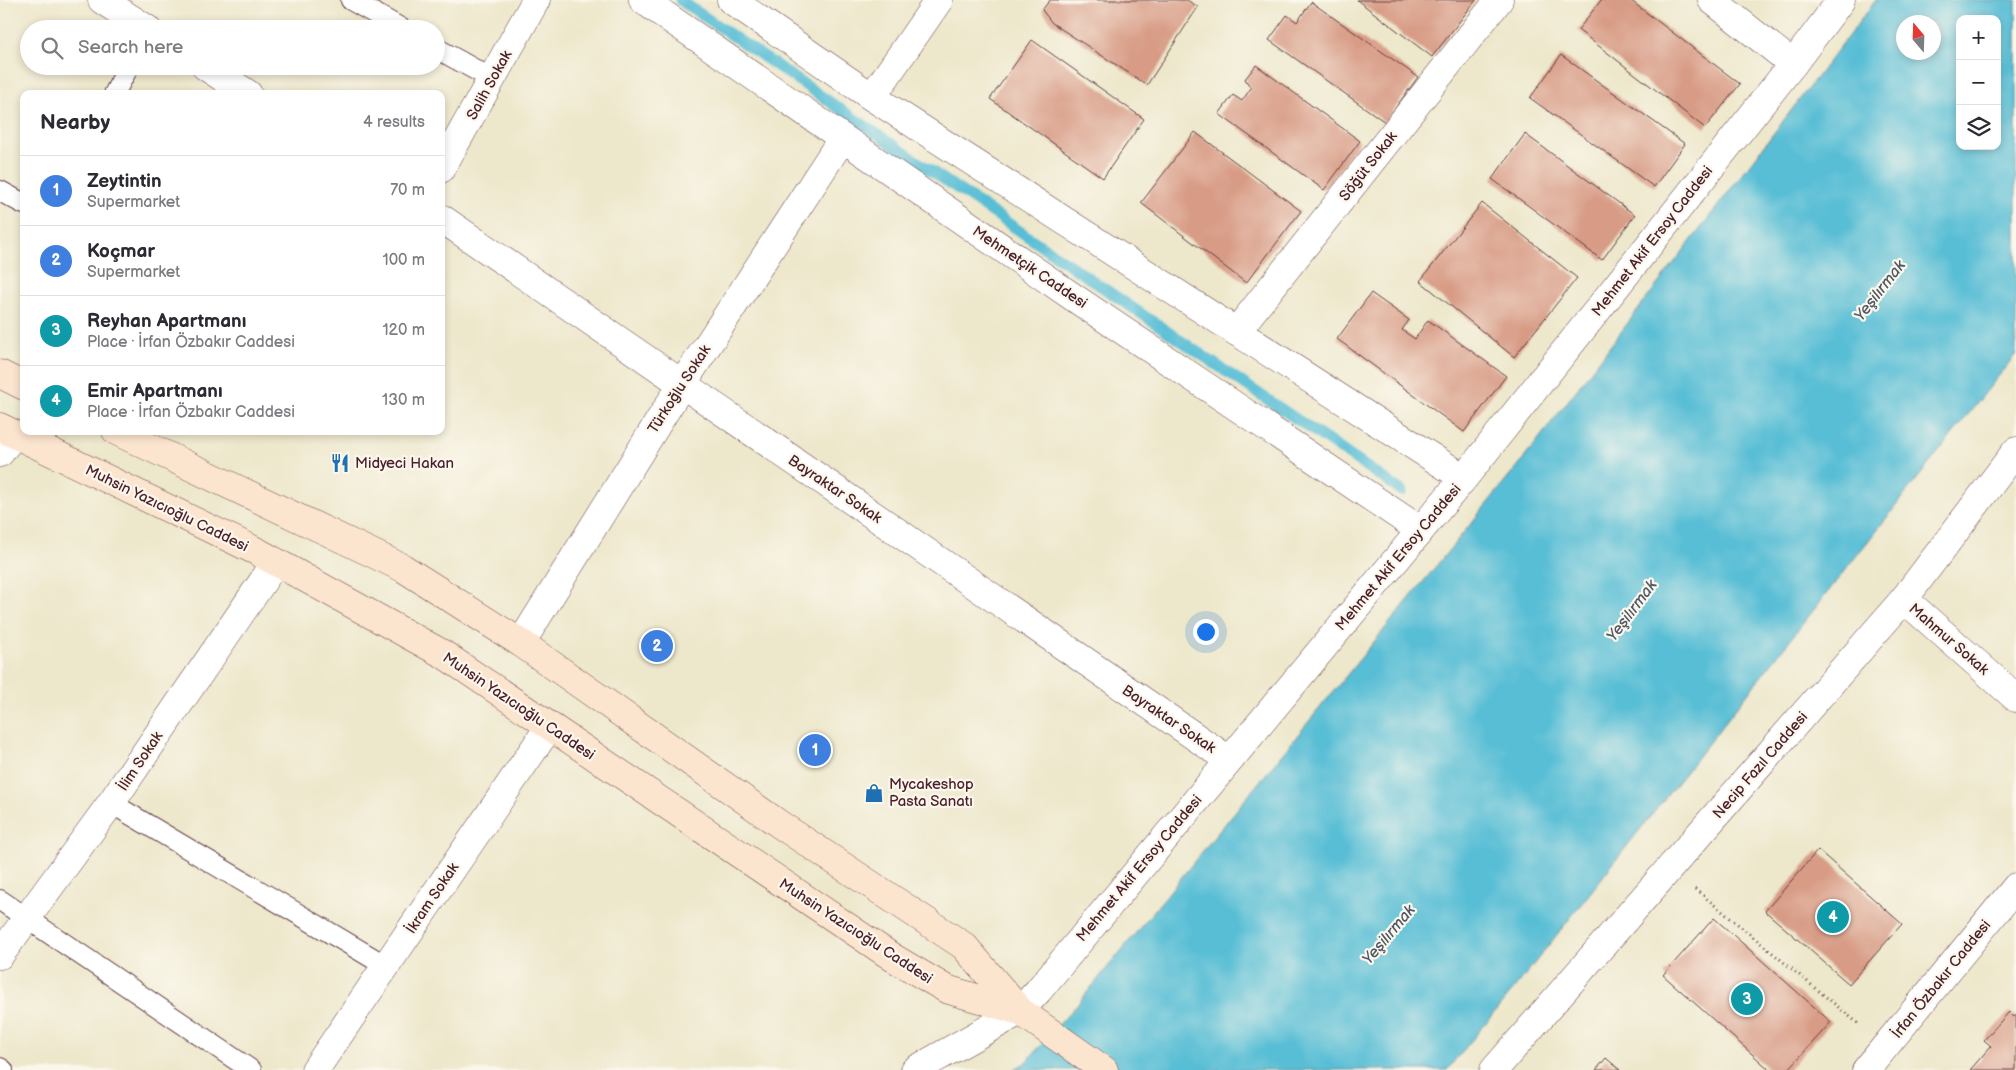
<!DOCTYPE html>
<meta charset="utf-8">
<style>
body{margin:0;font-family:"Balsamiq Sans",sans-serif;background:#f2f2f3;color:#2b2b33}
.controls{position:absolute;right:15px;top:15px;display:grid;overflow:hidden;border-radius:10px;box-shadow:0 2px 8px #0003}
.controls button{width:45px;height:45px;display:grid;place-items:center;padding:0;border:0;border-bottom:1px solid #e1e1e2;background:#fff;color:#2b2b33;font:25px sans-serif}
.compass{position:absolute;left:1896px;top:15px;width:45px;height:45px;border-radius:50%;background:#fff;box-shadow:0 2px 8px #0003;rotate:341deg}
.you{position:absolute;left:1205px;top:631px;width:18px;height:18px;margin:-12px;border:4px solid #fff;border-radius:50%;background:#1a73e8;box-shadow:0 0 0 8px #1a73e833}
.badge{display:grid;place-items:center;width:32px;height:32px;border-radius:50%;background:#1f6fb2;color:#fff;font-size:16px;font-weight:700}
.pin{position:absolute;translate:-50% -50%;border:2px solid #fff;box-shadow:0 1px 5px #0006}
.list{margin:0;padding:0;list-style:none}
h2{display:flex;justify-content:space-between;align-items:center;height:65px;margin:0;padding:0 20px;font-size:21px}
h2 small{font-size:16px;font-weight:400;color:#7c7c81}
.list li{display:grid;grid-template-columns:32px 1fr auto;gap:15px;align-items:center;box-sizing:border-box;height:70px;padding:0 20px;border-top:1px solid #e1e1e2}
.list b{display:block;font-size:19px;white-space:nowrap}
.list p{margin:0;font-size:16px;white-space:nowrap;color:#7c7c81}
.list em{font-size:16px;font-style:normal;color:#7c7c81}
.icon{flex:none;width:28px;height:28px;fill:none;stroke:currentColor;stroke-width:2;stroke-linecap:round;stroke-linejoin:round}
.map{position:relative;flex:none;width:2016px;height:1070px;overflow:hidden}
.search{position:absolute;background:#fff;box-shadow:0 2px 8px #0003;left:20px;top:20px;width:425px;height:55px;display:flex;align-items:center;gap:12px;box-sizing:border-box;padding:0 18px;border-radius:28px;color:#7c7c81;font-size:19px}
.panel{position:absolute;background:#fff;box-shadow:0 2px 8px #0003;left:20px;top:90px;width:425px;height:345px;border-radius:10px}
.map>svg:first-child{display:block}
.water{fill:#58bed5;stroke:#516e80;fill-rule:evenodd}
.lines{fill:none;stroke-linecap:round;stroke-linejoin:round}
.stream{stroke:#58bed5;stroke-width:11}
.building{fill:#d89c86}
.service-casing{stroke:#623d43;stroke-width:22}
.minor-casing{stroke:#623d43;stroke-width:29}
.tertiary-casing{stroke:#623d43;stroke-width:29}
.secondary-casing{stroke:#623d43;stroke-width:29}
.path{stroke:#623d43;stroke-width:3;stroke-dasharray:1 4;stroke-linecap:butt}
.service{stroke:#fff;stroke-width:20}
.minor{stroke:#fff;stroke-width:28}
.tertiary{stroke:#fff;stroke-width:28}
.secondary{stroke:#fce5cf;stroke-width:28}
.labels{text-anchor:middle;stroke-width:4.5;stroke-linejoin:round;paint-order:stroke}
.street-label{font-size:15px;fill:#4a1f2b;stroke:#fbf7ec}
.poi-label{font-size:15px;fill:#4a1f2b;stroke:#fbf7ec;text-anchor:start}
.water-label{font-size:16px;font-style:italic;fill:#4f5766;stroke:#fbf7ec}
</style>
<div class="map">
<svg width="2016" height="1070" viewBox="0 0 2016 1070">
<rect width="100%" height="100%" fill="#fbf7ec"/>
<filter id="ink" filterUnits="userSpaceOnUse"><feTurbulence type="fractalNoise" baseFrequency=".02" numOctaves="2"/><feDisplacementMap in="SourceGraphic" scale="10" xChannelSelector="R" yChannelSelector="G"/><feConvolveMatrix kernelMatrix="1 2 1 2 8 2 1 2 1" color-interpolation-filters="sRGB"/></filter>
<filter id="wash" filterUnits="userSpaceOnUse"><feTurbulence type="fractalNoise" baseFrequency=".0096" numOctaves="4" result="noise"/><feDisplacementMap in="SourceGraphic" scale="20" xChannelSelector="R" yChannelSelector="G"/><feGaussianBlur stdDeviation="1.12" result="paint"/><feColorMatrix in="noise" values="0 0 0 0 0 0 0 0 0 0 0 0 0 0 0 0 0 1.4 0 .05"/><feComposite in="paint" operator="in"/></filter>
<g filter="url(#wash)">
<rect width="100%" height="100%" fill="#ede7cb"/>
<path class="water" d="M1876,0H2016V354L1518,984L1447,1070H1013L1025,1063L1080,1001L1518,466ZM1960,19H1997V146H1960ZM1904,22H1934V52H1904Z"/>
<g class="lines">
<path class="stream" d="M680,0L1402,491"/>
</g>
<g id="blocks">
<g class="building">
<path d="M1050,0H1187L1198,7L1147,85L1052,23L1042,10Z"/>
<path d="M1357,0H1476L1432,57Z"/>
<path d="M1601,0H1630L1740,84L1705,128L1578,30Z"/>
<path d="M1311,2L1418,77L1385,122L1269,40L1287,15L1297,22Z"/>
<path d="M1032,40L1144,119L1103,178L990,99Z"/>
<path d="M1561,55L1685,144L1654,187L1530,98Z"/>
<path d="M1256,65L1360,141L1324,190L1219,114L1233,95L1242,101L1251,88L1245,79Z"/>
<path d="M1195,132L1301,211L1246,283L1141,203Z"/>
<path d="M1525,134L1635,215L1602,260L1492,179Z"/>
<path d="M1482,203L1577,278L1514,357L1420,281Z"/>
<path d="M1371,293L1409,320L1402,330L1415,339L1428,320L1506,376L1464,432L1337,339Z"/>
<path d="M1818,850L1902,924L1849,984L1765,911Z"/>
<path d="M1714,918L1831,1022L1788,1070H1770L1663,975Z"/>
<path d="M2009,1012L2014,1017L2016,1014V1070H1970L1991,1046L1984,1040Z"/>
<path d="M1606,1058L1620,1070H1596Z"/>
</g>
</g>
</g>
<g filter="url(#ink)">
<use href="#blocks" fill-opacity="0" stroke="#623d43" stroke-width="1"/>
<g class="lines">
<g class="service-casing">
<g id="service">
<path d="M351,0L402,29"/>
<path d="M436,48L492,79"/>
<path d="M114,94L129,66"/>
<path d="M0,191L24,204"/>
<path d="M111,803L386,966"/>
<path d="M0,900L251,1070"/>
<path d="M0,1068L3,1070"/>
</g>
</g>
<g class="minor-casing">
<g id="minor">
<path d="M102,0L147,29"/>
<path d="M1712,0L1793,64"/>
<path d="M205,66L248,94"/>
<path d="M872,97L939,0"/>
<path d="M441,169L536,0"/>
<path d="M441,218L1229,760"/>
<path d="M1236,332L1499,0"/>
<path d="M0,453L14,434"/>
<path d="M1904,599L2016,698"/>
<path d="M521,643L679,389L842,139"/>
<path d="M0,955L111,803L276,562"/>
<path d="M315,1070L549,727"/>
<path d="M1866,1070L2016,887"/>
</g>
</g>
<g class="tertiary-casing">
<g id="tertiary">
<path d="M643,0L1073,297L1420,530"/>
<path d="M731,0L872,97L1464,478"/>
<path d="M915,1070L1020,1011L1038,991L1464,478L1793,64L1841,0"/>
<path d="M1494,1070L1904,599L2016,451"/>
</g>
</g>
<g class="secondary-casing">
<g id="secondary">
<path d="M0,374L24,386"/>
<path d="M0,427L256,551L443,654L892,957L946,989L1020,1011"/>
<path d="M116,431L403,568L521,643L782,826L964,946L1020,1011L1104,1070"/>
</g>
</g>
<path class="path" d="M1695,889L1860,1025"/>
<use href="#service" class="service"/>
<use href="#minor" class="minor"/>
<use href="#tertiary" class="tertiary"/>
<use href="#secondary" class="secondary"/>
</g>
</g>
<defs>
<g id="restaurant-bare" transform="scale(1.5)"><path d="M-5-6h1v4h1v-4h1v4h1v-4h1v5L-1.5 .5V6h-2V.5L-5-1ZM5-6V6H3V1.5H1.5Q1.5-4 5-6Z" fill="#1f6fb2" stroke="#fbf7ec" stroke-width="2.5" paint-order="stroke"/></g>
<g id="shop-bare" transform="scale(1.5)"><path d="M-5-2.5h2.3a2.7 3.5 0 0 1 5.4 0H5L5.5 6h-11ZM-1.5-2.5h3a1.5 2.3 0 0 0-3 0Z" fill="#1f6fb2" stroke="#fbf7ec" stroke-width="2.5" paint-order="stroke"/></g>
</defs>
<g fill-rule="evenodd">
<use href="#restaurant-bare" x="340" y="463"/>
<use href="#shop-bare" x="874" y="793"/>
</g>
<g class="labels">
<g class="street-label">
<text transform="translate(489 85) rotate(-61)" y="5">Salih Sokak</text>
<text transform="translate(1368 166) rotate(-52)" y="5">Söğüt Sokak</text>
<text transform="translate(1652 241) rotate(-52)" y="5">Mehmet Akif Ersoy Caddesi</text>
<text transform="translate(1030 267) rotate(34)" y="5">Mehmetçik Caddesi</text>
<text transform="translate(679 389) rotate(-57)" y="5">Türkoğlu Sokak</text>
<text transform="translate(835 489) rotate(34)" y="5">Bayraktar Sokak</text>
<text transform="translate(167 508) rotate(26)" y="5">Muhsin Yazıcıoğlu Caddesi</text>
<text transform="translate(1398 557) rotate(-50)" y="5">Mehmet Akif Ersoy Caddesi</text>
<text transform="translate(1949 639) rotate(41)" y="5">Mahmur Sokak</text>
<text transform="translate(519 706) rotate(34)" y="5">Muhsin Yazıcıoğlu Caddesi</text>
<text transform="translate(1169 719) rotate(34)" y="5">Bayraktar Sokak</text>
<text transform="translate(140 761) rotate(-56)" y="5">İlim Sokak</text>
<text transform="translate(1760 765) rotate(-49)" y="5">Necip Fazıl Caddesi</text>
<text transform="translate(1139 868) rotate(-50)" y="5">Mehmet Akif Ersoy Caddesi</text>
<text transform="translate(432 898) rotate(-56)" y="5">İkram Sokak</text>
<text transform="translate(856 931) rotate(33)" y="5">Muhsin Yazıcıoğlu Caddesi</text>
<text transform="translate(1941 979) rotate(-51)" y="5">İrfan Özbakır Caddesi</text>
</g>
<g class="poi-label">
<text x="355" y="468">Midyeci Hakan</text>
<text x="889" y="789">Mycakeshop<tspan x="889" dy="17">Pasta Sanatı</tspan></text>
</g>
<g class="water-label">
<text transform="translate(1879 290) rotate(-52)" y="6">Yeşilırmak</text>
<text transform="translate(1631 610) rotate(-53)" y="6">Yeşilırmak</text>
<text transform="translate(1388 934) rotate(-50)" y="6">Yeşilırmak</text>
</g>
</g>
</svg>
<div class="controls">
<button>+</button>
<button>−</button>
<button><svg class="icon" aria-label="layers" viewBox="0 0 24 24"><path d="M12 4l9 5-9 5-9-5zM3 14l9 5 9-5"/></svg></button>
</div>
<svg class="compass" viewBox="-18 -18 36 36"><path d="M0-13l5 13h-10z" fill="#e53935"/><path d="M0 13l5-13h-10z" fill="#7c7c81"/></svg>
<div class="you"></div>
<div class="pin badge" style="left:815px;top:750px;background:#3f7fe0">1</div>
<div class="pin badge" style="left:657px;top:646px;background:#3f7fe0">2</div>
<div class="pin badge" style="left:1747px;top:999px;background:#0f9aa8">3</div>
<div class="pin badge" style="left:1833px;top:917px;background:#0f9aa8">4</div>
<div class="search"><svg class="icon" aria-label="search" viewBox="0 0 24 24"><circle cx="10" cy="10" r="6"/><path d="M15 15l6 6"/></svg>Search here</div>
<section class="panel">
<h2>Nearby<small>4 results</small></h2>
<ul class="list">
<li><span class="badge" style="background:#3f7fe0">1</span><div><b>Zeytintin</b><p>Supermarket</p></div><em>70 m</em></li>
<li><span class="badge" style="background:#3f7fe0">2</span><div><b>Koçmar</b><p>Supermarket</p></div><em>100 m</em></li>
<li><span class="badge" style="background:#0f9aa8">3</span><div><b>Reyhan Apartmanı</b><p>Place · İrfan Özbakır Caddesi</p></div><em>120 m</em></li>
<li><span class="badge" style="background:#0f9aa8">4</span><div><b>Emir Apartmanı</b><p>Place · İrfan Özbakır Caddesi</p></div><em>130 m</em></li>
</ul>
</section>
</div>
